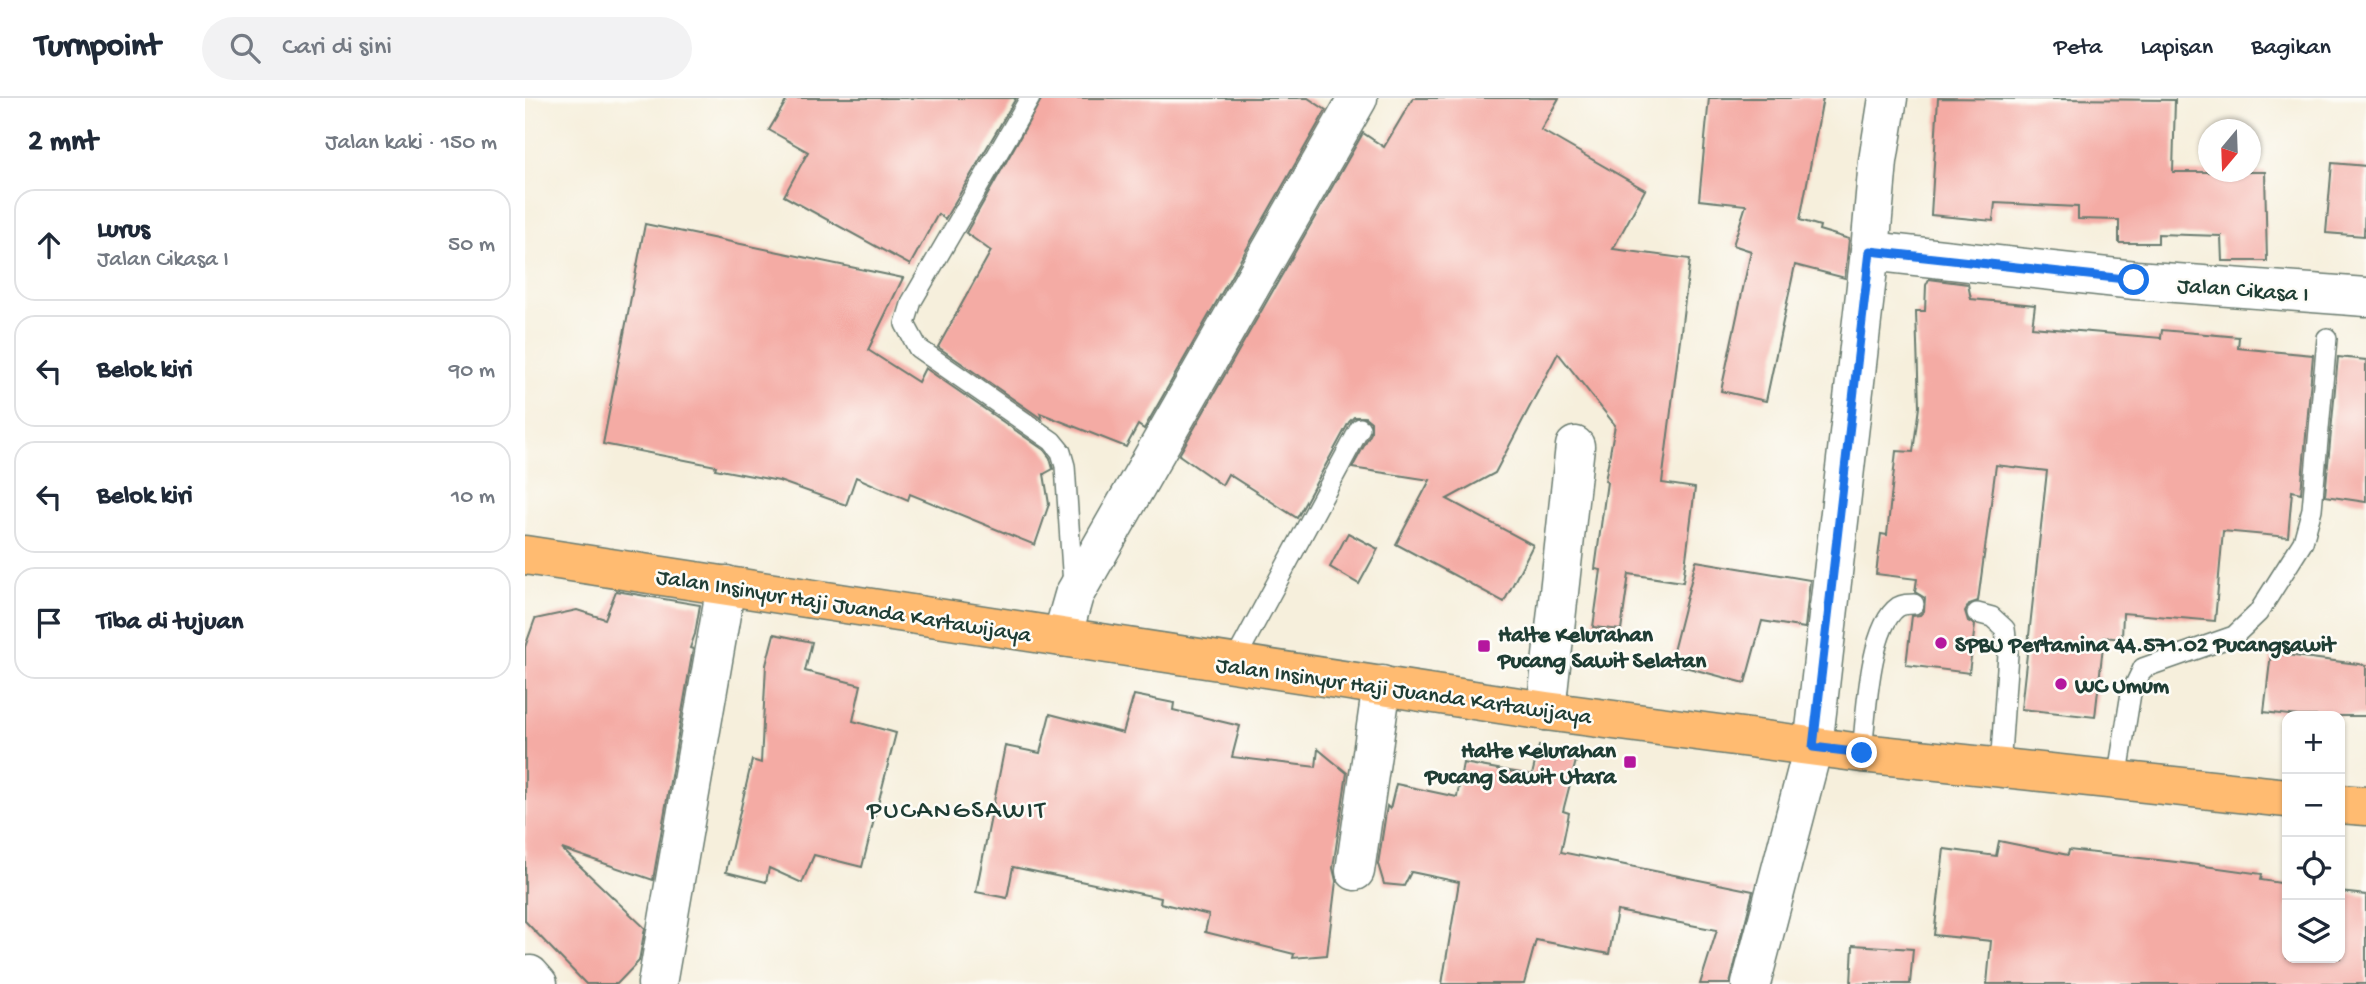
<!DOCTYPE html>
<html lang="id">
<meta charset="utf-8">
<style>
body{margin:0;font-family:"Gochi Hand",sans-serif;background:#f2f2f3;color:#1f2937}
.controls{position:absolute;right:21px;bottom:21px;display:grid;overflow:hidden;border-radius:14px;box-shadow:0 2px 5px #0004}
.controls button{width:63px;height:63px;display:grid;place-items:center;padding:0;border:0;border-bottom:2px solid #e0e1e3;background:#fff;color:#1f2937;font:35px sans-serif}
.compass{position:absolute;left:1673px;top:21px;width:63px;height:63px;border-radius:50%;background:#fff;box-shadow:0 2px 5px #0004;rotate:199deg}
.stop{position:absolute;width:21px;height:21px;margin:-16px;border:5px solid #1a73e8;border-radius:50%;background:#fff}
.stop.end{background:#1a73e8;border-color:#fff;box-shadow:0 2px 7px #0008}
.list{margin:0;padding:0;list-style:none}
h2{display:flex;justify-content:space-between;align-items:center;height:91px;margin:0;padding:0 28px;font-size:30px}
h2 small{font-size:23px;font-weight:400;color:#747a83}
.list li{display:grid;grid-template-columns:46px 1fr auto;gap:21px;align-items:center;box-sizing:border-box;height:112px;margin:0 14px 14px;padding:0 14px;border:2px solid #e0e1e3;border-radius:21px}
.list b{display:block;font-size:26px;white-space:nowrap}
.list p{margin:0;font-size:23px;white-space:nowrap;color:#747a83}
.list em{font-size:23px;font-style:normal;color:#747a83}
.icon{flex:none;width:38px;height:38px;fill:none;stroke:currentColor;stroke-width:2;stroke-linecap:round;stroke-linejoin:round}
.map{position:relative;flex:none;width:1841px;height:886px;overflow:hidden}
header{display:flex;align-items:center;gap:42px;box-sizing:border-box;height:98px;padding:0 35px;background:#fff;border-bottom:2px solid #e0e1e3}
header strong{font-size:33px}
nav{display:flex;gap:38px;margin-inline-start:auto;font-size:24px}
.search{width:490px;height:63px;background:#f2f2f3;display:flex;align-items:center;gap:18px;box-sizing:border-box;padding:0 24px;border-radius:38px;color:#747a83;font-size:26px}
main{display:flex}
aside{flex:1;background:#fff}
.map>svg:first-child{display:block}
.building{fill:#f4aba4}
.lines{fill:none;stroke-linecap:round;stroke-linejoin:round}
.lane-casing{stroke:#6a7b6f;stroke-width:22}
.street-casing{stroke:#6a7b6f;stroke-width:41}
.primary-casing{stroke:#6a7b6f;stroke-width:41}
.lane{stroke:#fff;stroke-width:19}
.street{stroke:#fff;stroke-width:38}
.primary{stroke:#ffbb71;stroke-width:38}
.route{stroke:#1a73e8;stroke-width:9}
.poi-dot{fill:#b5179e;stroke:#fdfcf7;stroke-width:2.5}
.labels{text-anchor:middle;stroke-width:5;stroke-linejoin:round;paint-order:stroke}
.street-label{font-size:23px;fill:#1f3d34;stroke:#fdfcf7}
.poi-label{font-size:23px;font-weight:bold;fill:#1f3d34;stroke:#fdfcf7;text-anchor:start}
.quarter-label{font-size:26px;letter-spacing:2px;fill:#1f3d34;stroke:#fdfcf7}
</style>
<header>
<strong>Turnpoint</strong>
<div class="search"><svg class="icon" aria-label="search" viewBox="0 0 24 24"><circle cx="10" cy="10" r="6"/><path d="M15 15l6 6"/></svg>Cari di sini</div>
<nav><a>Peta</a><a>Lapisan</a><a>Bagikan</a></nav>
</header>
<main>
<aside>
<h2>2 mnt<small>Jalan kaki · 150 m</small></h2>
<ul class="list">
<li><svg class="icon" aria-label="ahead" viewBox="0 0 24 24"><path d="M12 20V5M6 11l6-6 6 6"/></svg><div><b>Lurus</b><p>Jalan Cikasa I</p></div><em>50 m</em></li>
<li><svg class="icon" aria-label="left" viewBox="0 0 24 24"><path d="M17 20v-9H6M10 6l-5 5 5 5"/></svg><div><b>Belok kiri</b></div><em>90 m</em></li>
<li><svg class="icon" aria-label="left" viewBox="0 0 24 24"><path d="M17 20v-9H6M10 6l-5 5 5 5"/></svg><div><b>Belok kiri</b></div><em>10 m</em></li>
<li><svg class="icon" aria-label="arrive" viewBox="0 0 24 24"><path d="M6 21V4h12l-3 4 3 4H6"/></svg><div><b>Tiba di tujuan</b></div></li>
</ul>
</aside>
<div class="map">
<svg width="1841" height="886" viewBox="0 0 1841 886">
<rect width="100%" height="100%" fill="#fdfcf7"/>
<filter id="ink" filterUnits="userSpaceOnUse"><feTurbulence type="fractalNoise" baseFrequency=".0143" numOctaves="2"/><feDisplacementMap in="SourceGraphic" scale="14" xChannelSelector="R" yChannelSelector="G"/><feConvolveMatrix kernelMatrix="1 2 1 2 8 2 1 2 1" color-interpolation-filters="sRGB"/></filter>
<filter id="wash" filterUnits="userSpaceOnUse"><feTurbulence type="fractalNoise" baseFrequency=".00686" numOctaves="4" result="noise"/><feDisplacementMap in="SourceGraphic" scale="28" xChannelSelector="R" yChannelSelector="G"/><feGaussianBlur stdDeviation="1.57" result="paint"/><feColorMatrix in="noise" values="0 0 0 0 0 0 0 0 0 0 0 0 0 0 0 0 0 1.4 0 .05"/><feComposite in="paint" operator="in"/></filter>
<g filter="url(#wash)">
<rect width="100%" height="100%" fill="#f6efdc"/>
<g id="blocks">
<g class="building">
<path d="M263,0H491L420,121L413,116L385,167L259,98L283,54L244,32Z"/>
<path d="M517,0H783L801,12L619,331L613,327L601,349L515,315L517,321L413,249L466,153L441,135Z"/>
<path d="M888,0H1034L1016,32L1120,92L1088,151L1165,161L1137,385L1170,390L1158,484L1104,476L1096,532L1068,529L1076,472L1070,471L1082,384L1080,383L1090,327L1033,255L970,375L922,401L1008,447L979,504L871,446L905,382L827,370L846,335V324L840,319H829L824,324L772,420L703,376L697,387L654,357L838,35L859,49Z"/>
<path d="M1184,0H1298L1275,122L1295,128L1294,132L1324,141L1320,180L1270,167L1241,303L1196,293L1226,153L1208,147L1221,107L1174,102Z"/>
<path d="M1413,0L1650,2L1648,74H1740L1742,163H1697L1696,138L1633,136V145H1594V122L1553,121V109L1470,105L1468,123L1406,117Z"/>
<path d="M1807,65L1841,68L1839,138L1801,135Z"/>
<path d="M120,126L378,180L343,252L393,284L400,270L519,352L525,360L528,371L519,376L524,406L510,447L385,396L383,402L331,379L321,407L254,383L190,371L191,368L78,346Z"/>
<path d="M1404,181L1443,186L1446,201L1510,207L1507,229L1636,240L1637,232L1714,239L1713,250L1788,257L1776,395L1767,393L1763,439L1698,433L1690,523L1598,515L1597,541L1579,539L1570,619L1496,611L1522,373L1471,367L1453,503L1444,506L1440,513L1443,523L1450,527L1444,575L1381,567L1387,518L1395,517L1399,513L1400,500L1390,494L1392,481L1351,476L1356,436L1362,437L1371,353L1388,354L1394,309L1391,213H1400L1401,187Z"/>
<path d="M1813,259L1841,262V404L1800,398Z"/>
<path d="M823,435L853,451L834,486L805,469Z"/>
<path d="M1171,463L1285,482L1280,530L1237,523L1220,585L1145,565Z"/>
<path d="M91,493L175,507L170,536L165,550L168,551L128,782L37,751L120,830L114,863L92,886H61L0,823V549L10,521L52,512L80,521Z"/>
<path d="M249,536L287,544L280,573L336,587L328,623L371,635L337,769L289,757L277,785L244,770L241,784L201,774L227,662L236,665L241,567Z"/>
<path d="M1746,555L1841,567V618H1773L1739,614Z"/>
<path d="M609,597L649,605L648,612L715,628L707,659L791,669L793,651L822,675L808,770L811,783L802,857L768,860L769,856L680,834L684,817L635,805L636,800L488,769L482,800L451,794L480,648L515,655L525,616L598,635Z"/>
<path d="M1014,648L1052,659L1038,713L1044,715L1036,754L1228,793L1205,886H1175L1192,832L1092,813L1084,856L1011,842L999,886H917L934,784L886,774L879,788L859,786L853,766L862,708L865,711L871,686L932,699L938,665L1007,677Z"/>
<path d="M1474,743L1543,757L1544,752L1651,764L1737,776L1736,782L1762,786V860H1815V794L1841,797V886H1462L1466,843L1409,837L1419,751L1471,758Z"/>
<path d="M1328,847L1388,851L1385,886H1326Z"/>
</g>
</g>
</g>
<g filter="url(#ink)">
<use href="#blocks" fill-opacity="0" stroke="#6a7b6f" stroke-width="2"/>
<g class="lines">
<g class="lane-casing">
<g id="lane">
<path d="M505,0L387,203L380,226L393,250L527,343L536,354L540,368L548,487"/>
<path d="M1452,515L1467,519L1480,531L1483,556L1475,670"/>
<path d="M708,566L835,330"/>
<path d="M1337,655C1341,620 1344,529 1373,509C1378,506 1383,506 1389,506"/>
<path d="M1592,682L1606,595L1618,570L1709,538L1733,515L1778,444L1787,411L1802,240"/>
</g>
</g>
<g class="street-casing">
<g id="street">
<path d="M1345,153L1610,182L1841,199"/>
<path d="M537,539L549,497L833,0"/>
<path d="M1021,613L1050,348"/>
<path d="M830,773L857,587"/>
<path d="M5,877L13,886"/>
<path d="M132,886L201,487"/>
<path d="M1226,886L1288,649L1345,153L1353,63L1363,0"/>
</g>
</g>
<g class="primary-casing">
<g id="primary">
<path d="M0,457L1021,613L1337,655L1762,700"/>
<path d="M1815,706L1841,708"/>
</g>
</g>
<use href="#lane" class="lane"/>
<use href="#street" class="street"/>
<use href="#primary" class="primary"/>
</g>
</g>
<g class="lines" filter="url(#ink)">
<path class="route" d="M1337,655L1288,649L1345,153L1609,182"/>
</g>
<g class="poi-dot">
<circle cx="1416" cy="545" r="7"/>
<rect x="952" y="541" width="14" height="14" rx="3.5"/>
<circle cx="1536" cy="586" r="7"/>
<rect x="1098" y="657" width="14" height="14" rx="3.5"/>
</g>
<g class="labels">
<g class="street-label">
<text transform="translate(1718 190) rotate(4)" y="8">Jalan Cikasa I</text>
<text transform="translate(319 506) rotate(9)" y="8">Jalan Insinyur Haji Juanda Kartawijaya</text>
<text transform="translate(879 591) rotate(8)" y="8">Jalan Insinyur Haji Juanda Kartawijaya</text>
</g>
<g class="poi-label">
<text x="973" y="543">Halte Kelurahan<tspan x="973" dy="26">Pucang Sawit Selatan</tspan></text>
<text x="1430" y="553">SPBU Pertamina 44.571.02 Pucangsawit</text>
<text x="1550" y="594">WC Umum</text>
<text x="1091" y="659" text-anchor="end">Halte Kelurahan<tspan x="1091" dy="26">Pucang Sawit Utara</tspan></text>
</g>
<g class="quarter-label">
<text x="432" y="719">PUCANGSAWIT</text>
</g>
</g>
</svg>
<div class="controls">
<button>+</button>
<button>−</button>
<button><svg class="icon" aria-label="locate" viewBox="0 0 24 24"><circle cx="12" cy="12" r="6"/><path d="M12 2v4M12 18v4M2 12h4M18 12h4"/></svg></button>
<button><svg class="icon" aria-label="layers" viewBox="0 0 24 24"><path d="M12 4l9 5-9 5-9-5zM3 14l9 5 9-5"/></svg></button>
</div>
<svg class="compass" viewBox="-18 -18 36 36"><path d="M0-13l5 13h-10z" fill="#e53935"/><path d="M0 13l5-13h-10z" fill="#747a83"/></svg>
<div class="stop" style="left:1609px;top:182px"></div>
<div class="stop end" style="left:1337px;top:655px"></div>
</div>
</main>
